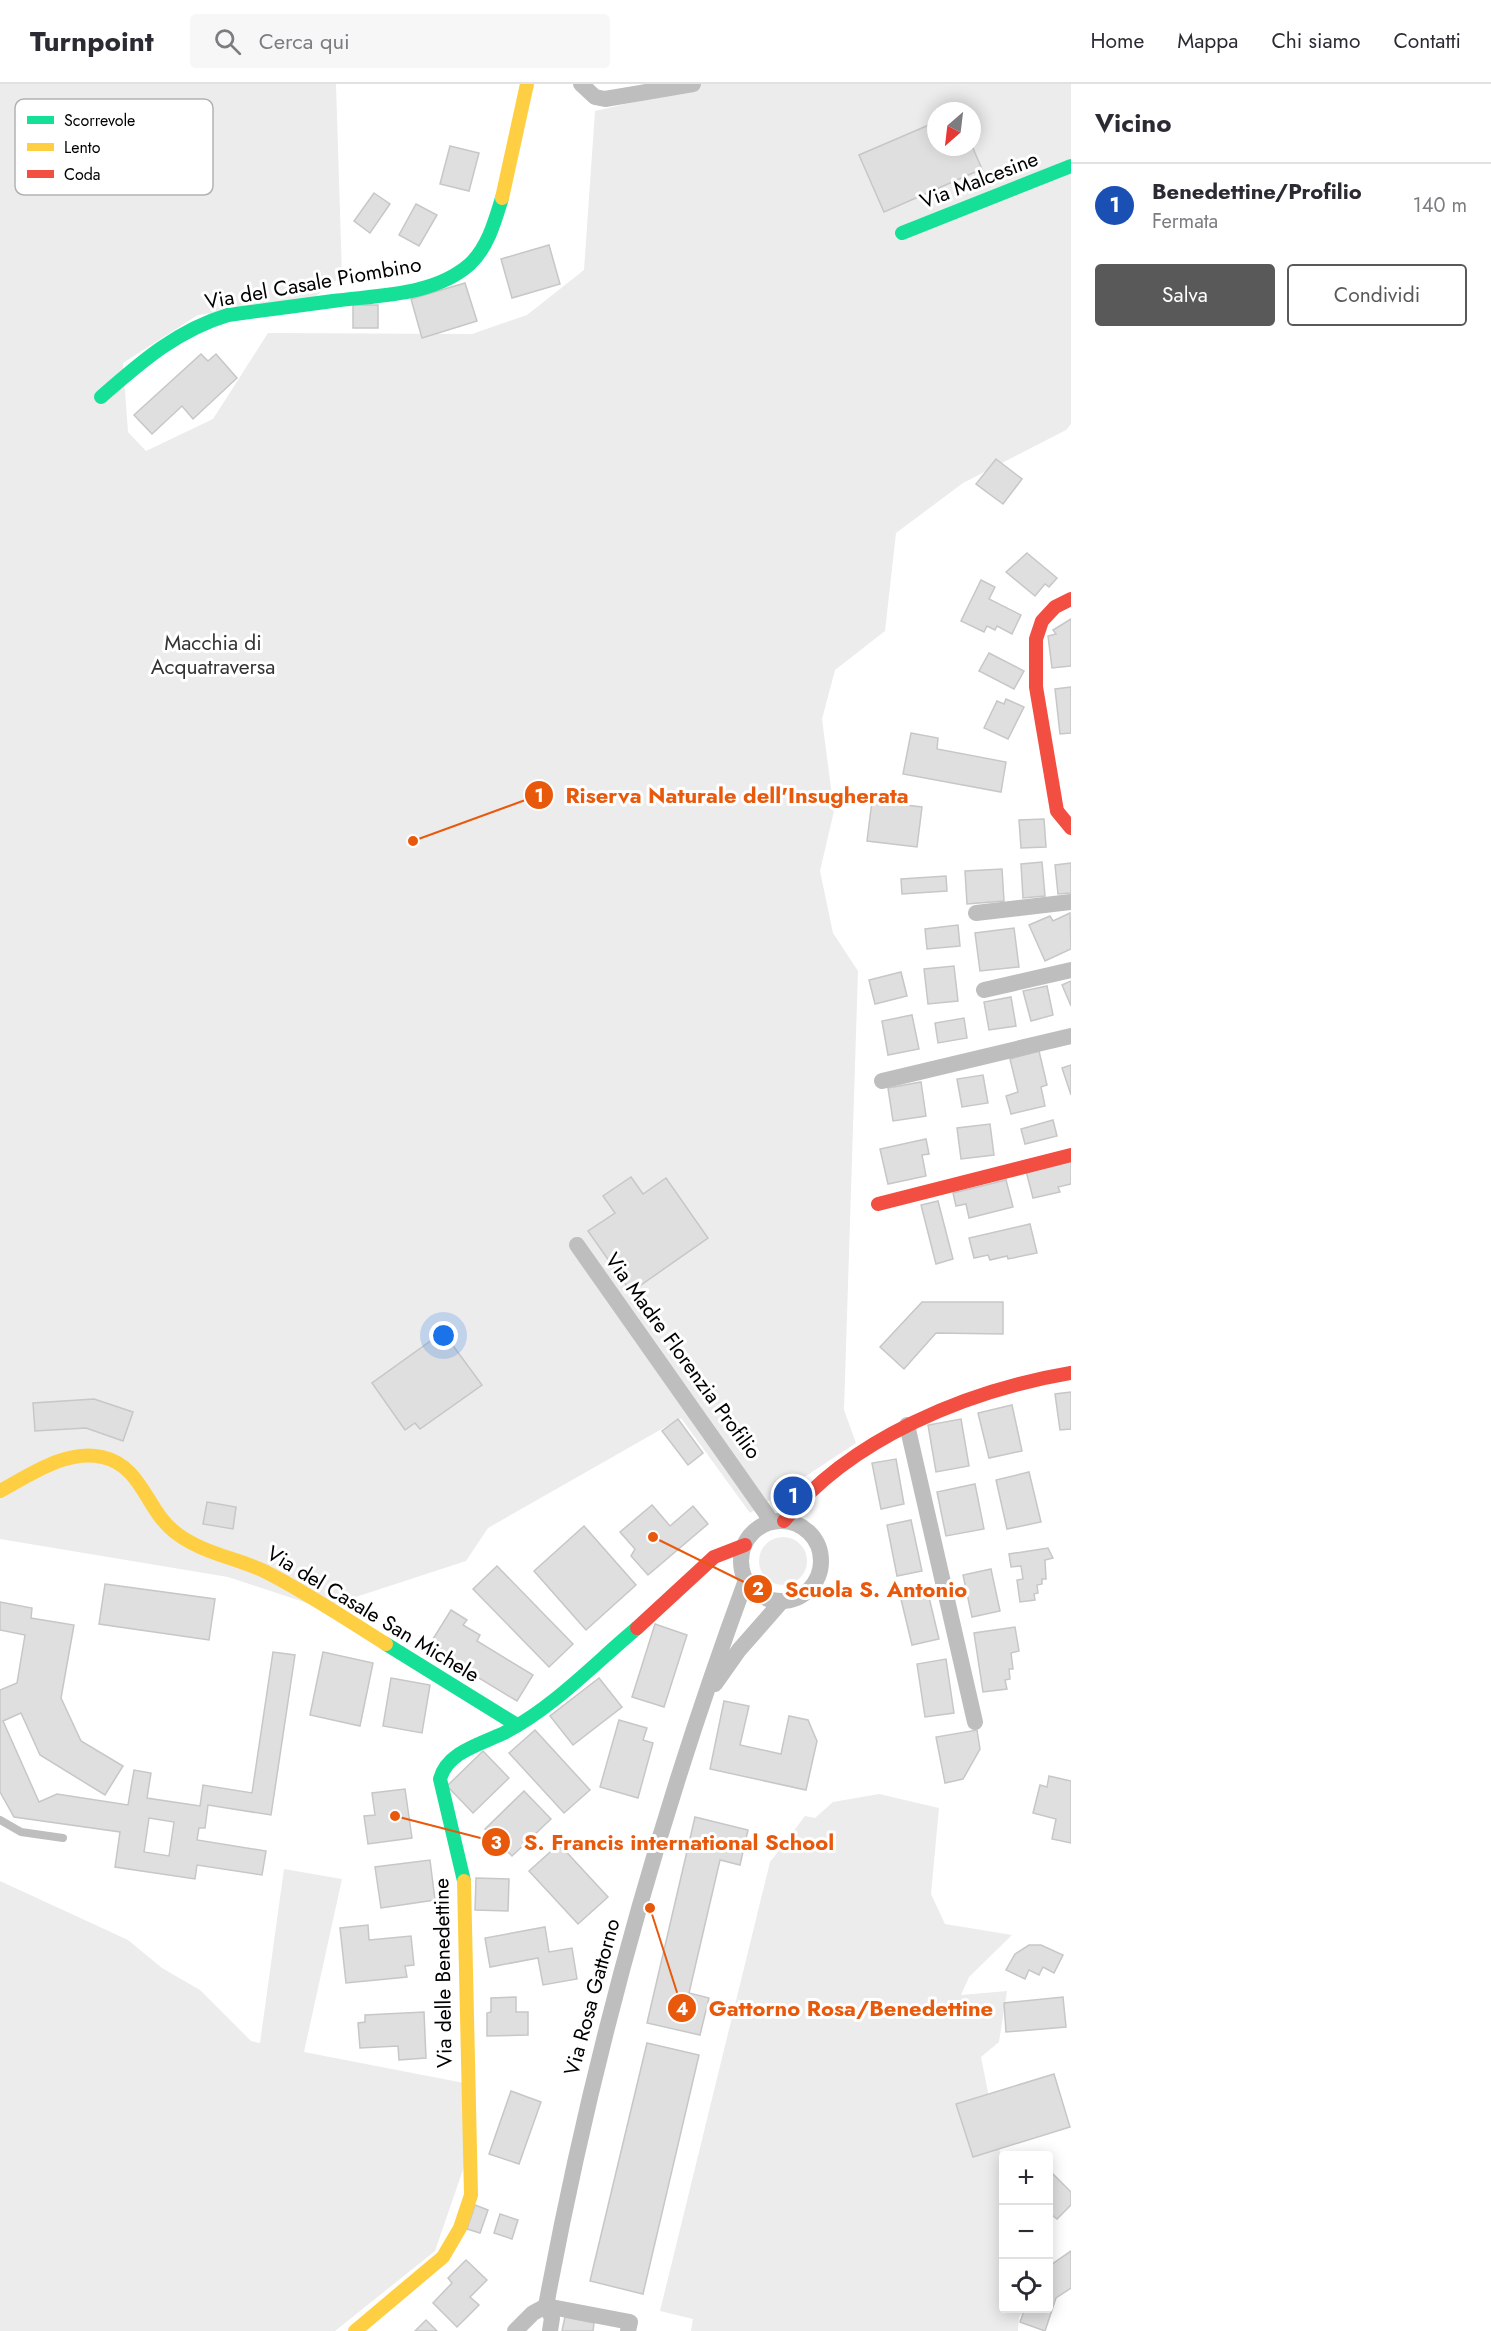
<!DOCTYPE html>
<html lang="it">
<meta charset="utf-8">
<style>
body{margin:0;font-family:Jost,sans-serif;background:#f7f7f7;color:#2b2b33}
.controls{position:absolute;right:18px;bottom:18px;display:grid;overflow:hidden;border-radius:6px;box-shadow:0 3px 15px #0003}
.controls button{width:54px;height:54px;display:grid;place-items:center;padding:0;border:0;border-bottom:2px solid #e1e1e2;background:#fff;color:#2b2b33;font:30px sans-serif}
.compass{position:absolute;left:927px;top:18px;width:54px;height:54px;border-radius:50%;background:#fff;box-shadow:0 3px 15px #0003;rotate:208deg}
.you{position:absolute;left:444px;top:1252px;width:21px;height:21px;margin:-15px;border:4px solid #fff;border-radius:50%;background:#1a73e8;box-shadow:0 0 0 9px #1a73e833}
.badge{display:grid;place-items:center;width:39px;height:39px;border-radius:50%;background:#595959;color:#fff;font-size:20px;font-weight:700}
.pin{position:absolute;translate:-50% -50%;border:3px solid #fff;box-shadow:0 2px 6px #0006}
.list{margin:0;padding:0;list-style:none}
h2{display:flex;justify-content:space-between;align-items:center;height:78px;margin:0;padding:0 24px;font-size:26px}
h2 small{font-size:20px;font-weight:400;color:#7c7c81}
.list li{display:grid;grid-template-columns:39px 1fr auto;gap:18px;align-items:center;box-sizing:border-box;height:84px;padding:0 24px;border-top:2px solid #e1e1e2}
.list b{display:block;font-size:22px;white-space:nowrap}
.list p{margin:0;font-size:20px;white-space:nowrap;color:#7c7c81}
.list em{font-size:20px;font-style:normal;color:#7c7c81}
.actions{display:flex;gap:12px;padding:18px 24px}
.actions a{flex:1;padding:14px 0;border:2px solid #595959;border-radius:6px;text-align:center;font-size:21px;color:#595959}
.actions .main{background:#595959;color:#fff}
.icon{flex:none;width:33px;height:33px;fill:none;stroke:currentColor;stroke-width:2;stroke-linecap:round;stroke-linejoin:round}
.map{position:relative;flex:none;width:1071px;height:2247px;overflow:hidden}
header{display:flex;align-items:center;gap:36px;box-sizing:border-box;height:84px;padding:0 30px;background:#fff;border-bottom:2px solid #e1e1e2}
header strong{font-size:28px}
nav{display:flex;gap:33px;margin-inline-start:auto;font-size:21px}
.search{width:420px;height:54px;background:#f7f7f7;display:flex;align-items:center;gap:15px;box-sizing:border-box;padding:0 21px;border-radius:6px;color:#7c7c81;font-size:22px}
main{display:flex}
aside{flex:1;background:#fff}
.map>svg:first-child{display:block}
.green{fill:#ececec;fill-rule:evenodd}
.building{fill:#dfdfdf;stroke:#c7c7c7;stroke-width:1.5;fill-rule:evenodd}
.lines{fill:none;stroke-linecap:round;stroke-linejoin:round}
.lane{stroke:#bebebe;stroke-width:8}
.street{stroke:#bebebe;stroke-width:16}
.fast{stroke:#16e098;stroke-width:14}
.slow{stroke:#ffcf43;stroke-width:14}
.jam{stroke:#f24e42;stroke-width:14}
.labels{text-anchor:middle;stroke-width:6;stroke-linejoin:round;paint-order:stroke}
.street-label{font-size:21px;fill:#000;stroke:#fff}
.park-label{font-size:21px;fill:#333;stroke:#fff}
.key{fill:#fff;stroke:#b2b2b2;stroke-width:1.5}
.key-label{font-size:16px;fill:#000}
.leader{fill:none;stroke:#e8590c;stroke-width:2}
.callout-dot{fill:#e8590c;stroke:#fff;stroke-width:2}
.mark-label{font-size:18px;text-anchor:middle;font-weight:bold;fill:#fff}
.callout-label{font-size:22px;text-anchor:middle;font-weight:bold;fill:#e8590c;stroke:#fff;stroke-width:6;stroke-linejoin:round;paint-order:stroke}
</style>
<header>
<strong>Turnpoint</strong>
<div class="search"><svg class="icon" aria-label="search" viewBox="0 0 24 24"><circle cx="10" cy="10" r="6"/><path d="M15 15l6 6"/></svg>Cerca qui</div>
<nav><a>Home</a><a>Mappa</a><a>Chi siamo</a><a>Contatti</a></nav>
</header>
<main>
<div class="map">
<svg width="1071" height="2247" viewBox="0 0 1071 2247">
<rect width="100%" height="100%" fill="#fff"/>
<g class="green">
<path d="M0,0H336L342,192L312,215L198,231L123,279L128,348L146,367L213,335L268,249L472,250L527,231L584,186L595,27L661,12L684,0H1071V340L1066,346L963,399L896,449L885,547L835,586L822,635L834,727L820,787L833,849L858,887L844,1326L856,1359L750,1429L681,1334L488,1444L466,1477L322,1524L228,1493L0,1455ZM936,27H972V63H936Z"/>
<circle cx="783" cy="1477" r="24"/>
<path d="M879,1710L939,1724L931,1810L945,1840L1012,1851L969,1893L961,1911L1007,1907L999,1958L981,1973L1003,2084L1004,2224L1025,2225L1019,2233L1018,2247H691L693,2235L660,2227L770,1778L805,1732L815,1734L833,1718Z"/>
<path d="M284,1785L342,1795L304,1968L464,1999L466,2077L435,2167L335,2247H0V1797L128,1856L162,1884L200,1906L251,1957L260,1959Z"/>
</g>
<g class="building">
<path d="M936,38V63L972,62L982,85L884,128L859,71Z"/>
<path d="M450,62L479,69L469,107L440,100Z"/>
<path d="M374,109L390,120L370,149L354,137Z"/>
<path d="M416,120L437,131L419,162L399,151Z"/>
<path d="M549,161L560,200L512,214L501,175Z"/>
<path d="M465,199L477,237L422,254L411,215Z"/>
<rect x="353" y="221" width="25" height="23"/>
<path d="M201,270L208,277L216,270L237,294L193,335L182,322L152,350L134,331Z"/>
<path d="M996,375L1022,395L1003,420L976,400Z"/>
<path d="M1027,469L1057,494L1049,503L1045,500L1035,512L1006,488Z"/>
<path d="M981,496L995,503L989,515L1021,531L1012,550L997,542L995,546L987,542L984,548L961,537Z"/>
<path d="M1071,535V582L1052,584L1048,552L1056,550L1053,546Z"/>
<path d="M989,569L1024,587L1014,605L979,587Z"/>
<path d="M1071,603V649L1060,650L1055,605Z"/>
<path d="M1006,615L1024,623L1008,655L984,644L997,617L1004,620Z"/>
<path d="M911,649L938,654L937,665L1006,678L1001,708L903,690Z"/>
<path d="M872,717L922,723L917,763L867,757Z"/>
<path d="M1044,735L1046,763L1021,764L1019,736Z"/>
<path d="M1042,778L1045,812L1023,814L1021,780Z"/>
<path d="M1071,779V809L1058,810L1055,781Z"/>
<path d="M1002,785L1004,817L967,820L965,787Z"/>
<path d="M946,792L947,807L902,810L901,795Z"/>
<path d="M1070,829L1071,865L1045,877L1029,841L1050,832L1053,837Z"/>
<path d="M958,841L960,862L927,865L925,845Z"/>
<path d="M1014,844L1019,883L980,887L975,849Z"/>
<path d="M954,882L958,917L928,920L924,885Z"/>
<path d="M901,888L907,912L875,920L869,896Z"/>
<path d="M1071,897V922L1062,901Z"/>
<path d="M1047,902L1053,931L1031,937L1023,907Z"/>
<path d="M1011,913L1016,942L989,946L984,918Z"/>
<path d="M912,931L919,965L888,971L882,937Z"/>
<path d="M964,934L967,954L938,959L935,939Z"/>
<path d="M1039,967L1047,1001L1041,1003L1045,1022L1011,1030L1006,1012L1018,1008L1010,975Z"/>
<path d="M1071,981V1011L1062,984Z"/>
<path d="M983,991L988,1019L962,1023L957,995Z"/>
<path d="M921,998L926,1032L893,1037L888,1004Z"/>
<path d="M1053,1036L1057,1052L1025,1060L1021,1045Z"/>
<path d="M990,1040L994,1071L961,1075L957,1044Z"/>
<path d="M926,1055L929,1070L922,1071L926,1092L888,1100L880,1065Z"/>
<path d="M1071,1076V1100L1058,1103L1060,1108L1033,1114L1026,1087Z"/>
<path d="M631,1093L643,1110L666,1094L708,1154L631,1208L588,1147L615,1129L603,1112Z"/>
<path d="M1006,1096L1013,1123L969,1134L966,1120L956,1122L953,1109Z"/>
<path d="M938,1117L953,1175L936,1180L921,1121Z"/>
<path d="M1030,1140L1037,1169L1008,1175L1007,1172L990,1176L988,1171L974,1174L969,1154Z"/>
<path d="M922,1218H1003V1250L936,1249L904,1285L880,1263Z"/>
<path d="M443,1248L482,1301L420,1345L415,1339L405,1346L372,1299Z"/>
<path d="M1071,1308V1345L1060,1346L1055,1310Z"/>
<path d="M94,1315L133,1328L123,1357L86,1344L35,1347L33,1319Z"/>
<path d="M1012,1321L1022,1367L989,1374L978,1329Z"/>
<path d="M678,1335L703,1369L688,1381L662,1347Z"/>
<path d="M961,1335L969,1382L936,1388L928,1341Z"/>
<path d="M896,1375L904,1420L881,1425L872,1379Z"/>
<path d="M1029,1388L1041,1438L1007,1445L996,1396Z"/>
<path d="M975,1400L984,1445L946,1452L937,1408Z"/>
<path d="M207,1418L236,1423L233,1445L203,1440Z"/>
<path d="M652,1421L670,1442L693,1422L708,1440L648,1491L631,1472L635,1465L620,1448Z"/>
<path d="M911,1436L922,1487L897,1492L887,1441Z"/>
<path d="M584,1442L636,1501L586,1546L534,1487Z"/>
<path d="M1048,1464L1053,1474L1045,1476L1046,1495H1042V1500L1037,1501L1038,1509L1034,1510L1035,1516L1020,1518L1017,1496L1023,1495L1021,1482L1011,1483L1009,1470Z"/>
<path d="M497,1482L573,1560L549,1583L473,1505Z"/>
<path d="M991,1485L1000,1527L972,1533L963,1491Z"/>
<path d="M105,1500L215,1515L209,1556L99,1540Z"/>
<path d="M927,1505L939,1555L912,1561L900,1511Z"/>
<path d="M0,1518L32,1524L31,1534L74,1541L61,1614L81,1657L123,1682L105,1711L40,1671L21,1629L3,1637L39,1718L57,1710L128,1721L134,1686L151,1689L147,1714L200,1722L203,1701L252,1709L273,1568L295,1571L271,1731L208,1721L205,1744H199L197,1756L266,1767L262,1791L197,1781L195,1795L115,1783L120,1748L14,1733L0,1708V1606L17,1599L25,1551L0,1546ZM149,1734L174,1738L169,1772L144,1768Z"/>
<path d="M451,1526L467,1536L463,1541L480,1551L477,1557L533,1591L517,1617L428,1563Z"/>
<path d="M655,1540L687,1551L664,1623L632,1613Z"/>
<path d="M1015,1543L1019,1567L1011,1569L1013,1585H1009L1010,1595L1005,1596L1007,1605L983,1608L974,1549Z"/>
<path d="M323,1568L373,1579L360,1642L310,1631Z"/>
<path d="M946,1575L954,1629L925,1633L917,1580Z"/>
<path d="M391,1594L430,1601L422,1649L383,1642Z"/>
<path d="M599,1594L622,1623L573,1661L550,1632Z"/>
<path d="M724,1617L749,1622L740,1661L781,1670L789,1632L808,1636L817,1657L806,1706L710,1685Z"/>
<path d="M619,1636L647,1644L643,1656L653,1659L638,1714L600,1703Z"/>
<path d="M535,1646L590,1706L564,1729L509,1669Z"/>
<path d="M977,1646L980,1665L963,1695L945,1699L936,1653Z"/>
<path d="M483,1667L509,1694L473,1729L447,1702Z"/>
<path d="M1049,1692L1071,1697V1759L1052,1755L1056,1735L1033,1729L1040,1701L1047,1703Z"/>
<path d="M405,1705L412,1754L368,1760L364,1732L375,1731L372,1709Z"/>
<path d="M524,1707L551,1735L512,1772L485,1745Z"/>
<path d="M695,1733L748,1746L740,1781L720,1776L689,1909L709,1914L700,1951L647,1939Z"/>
<path d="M559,1760L608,1813L578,1840L529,1787Z"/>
<path d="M430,1776L435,1816L381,1824L375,1783Z"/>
<path d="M476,1794L509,1795L508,1827L475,1826Z"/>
<path d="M368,1841L369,1856L411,1852L414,1881L405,1882L407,1893L346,1899L340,1844Z"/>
<path d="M545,1843L549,1868L572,1864L577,1895L543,1901L538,1874L490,1883L485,1854Z"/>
<path d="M1029,1861H1041L1063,1871L1054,1889L1043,1883L1039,1891L1029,1886L1025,1895L1006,1886L1015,1870Z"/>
<path d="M516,1913V1928H528V1951L487,1952V1929L491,1928V1914Z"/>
<path d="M1063,1913L1066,1943L1006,1948L1004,1919Z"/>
<path d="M424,1928L426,1974L399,1976L398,1962L360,1964L358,1939L365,1938V1931Z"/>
<path d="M647,1959L699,1971L643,2210L590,2197Z"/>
<path d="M1054,1990L1070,2043L973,2073L956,2020Z"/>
<path d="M511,2007L541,2018L519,2080L489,2070Z"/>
<path d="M1050,2087L1071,2108V2121L1057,2135L1048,2128Z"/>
<path d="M475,2121L488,2126L480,2149L467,2145Z"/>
<path d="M500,2130L518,2136L512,2155L494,2149Z"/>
<path d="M1071,2167V2204L1056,2214L1045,2247L1020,2238L1025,2224H1048V2183Z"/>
<path d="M466,2176L487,2196L470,2213L479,2221L457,2243L433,2219L452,2199L448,2194Z"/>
<path d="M565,2233L594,2239L593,2247H562Z"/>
<path d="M426,2236L437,2247H415Z"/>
</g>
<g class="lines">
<path class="lane" d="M0,1736L21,1748L63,1754"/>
<g class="street">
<path d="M581,0L595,13L605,15L693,0"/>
<path d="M976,829L1071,818"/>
<path d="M984,906L1071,886"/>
<path d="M882,997L1071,952"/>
<path d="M577,1161L772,1438"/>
<path d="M907,1341L975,1638"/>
<circle cx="781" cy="1477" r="40"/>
<path d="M715,1600L739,1566L782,1517"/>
<path d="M546,2222L630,2238L628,2247"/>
<path d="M515,2247L533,2229L546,2222"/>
<path d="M550,2247L552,2234L546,2222C592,1974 659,1732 746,1496"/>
</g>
<g class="fast">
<path d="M902,149L1071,82"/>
<path d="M101,313C140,279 177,246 228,231C263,226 298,222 333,217C378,211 434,212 470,180C488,163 495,137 502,114"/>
<path d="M386,1560L517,1641"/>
<path d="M464,1797L440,1695C447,1668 481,1660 504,1649C553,1624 595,1579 637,1544"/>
</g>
<g class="slow">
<path d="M502,114L527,0"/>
<path d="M0,1407C30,1391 66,1365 102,1373C143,1382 146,1427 176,1449C202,1469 236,1474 264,1487C306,1508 346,1535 386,1560"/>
<path d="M355,2247L443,2173L460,2144L471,2111L464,1797"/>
</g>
<g class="jam">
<path d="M1071,515L1055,523L1042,537L1036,555V603L1057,727L1071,744"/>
<path d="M878,1120L1071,1071"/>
<path d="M784,1437C850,1354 969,1306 1071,1289"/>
<path d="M637,1544L714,1473L745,1461"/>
</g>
</g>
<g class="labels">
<g class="street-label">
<text transform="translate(979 96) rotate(-21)" y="7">Via Malcesine</text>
<text transform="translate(313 199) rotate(-10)" y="7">Via del Casale Piombino</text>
<text transform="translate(683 1272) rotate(54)" y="7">Via Madre Florenzia Profilio</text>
<text transform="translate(373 1530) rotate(31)" y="7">Via del Casale San Michele</text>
<text transform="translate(443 1889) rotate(-91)" y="7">Via delle Benedettine</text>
<text transform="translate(592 1913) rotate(-75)" y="7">Via Rosa Gattorno</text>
</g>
<g class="park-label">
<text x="213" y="566">Macchia di<tspan x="213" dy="24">Acquatraversa</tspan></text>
</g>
</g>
<rect x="15" y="15" width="198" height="96" rx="9" class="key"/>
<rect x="27" y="32" width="27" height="8" fill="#16e098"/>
<rect x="27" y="59" width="27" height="8" fill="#ffcf43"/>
<rect x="27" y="86" width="27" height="8" fill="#f24e42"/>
<g class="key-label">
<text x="64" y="42">Scorrevole</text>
<text x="64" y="69">Lento</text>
<text x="64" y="96">Coda</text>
</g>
<path class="leader" d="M413 757L539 711M653 1453L758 1505M395 1732L496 1758M650 1824L682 1924"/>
<g class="callout-dot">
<circle cx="413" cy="757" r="6"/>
<circle cx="653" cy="1453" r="6"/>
<circle cx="395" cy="1732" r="6"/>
<circle cx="650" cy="1824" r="6"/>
<circle cx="539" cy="711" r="15"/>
<circle cx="758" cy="1505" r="15"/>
<circle cx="496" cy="1758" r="15"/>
<circle cx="682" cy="1924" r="15"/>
</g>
<g class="mark-label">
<text x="539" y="718">1</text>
<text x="758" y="1511">2</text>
<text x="496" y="1765">3</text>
<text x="682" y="1931">4</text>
</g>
<g class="callout-label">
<text x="737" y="719">Riserva Naturale dell'Insugherata</text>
<text x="876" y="1513">Scuola S. Antonio</text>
<text x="679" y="1766">S. Francis international School</text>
<text x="851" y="1932">Gattorno Rosa/Benedettine</text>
</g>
</svg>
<div class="controls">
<button>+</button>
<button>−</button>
<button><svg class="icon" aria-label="locate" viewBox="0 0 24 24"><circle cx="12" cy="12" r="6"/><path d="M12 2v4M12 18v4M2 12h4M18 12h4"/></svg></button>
</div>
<svg class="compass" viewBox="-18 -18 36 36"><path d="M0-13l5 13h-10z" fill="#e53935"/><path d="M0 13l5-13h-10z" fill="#7c7c81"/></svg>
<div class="you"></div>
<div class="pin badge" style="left:793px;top:1412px;background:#1a4fb4">1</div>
</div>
<aside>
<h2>Vicino<small></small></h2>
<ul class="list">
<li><span class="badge" style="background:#1a4fb4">1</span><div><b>Benedettine/Profilio</b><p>Fermata</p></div><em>140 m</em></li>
</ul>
<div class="actions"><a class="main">Salva</a><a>Condividi</a></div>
</aside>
</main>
